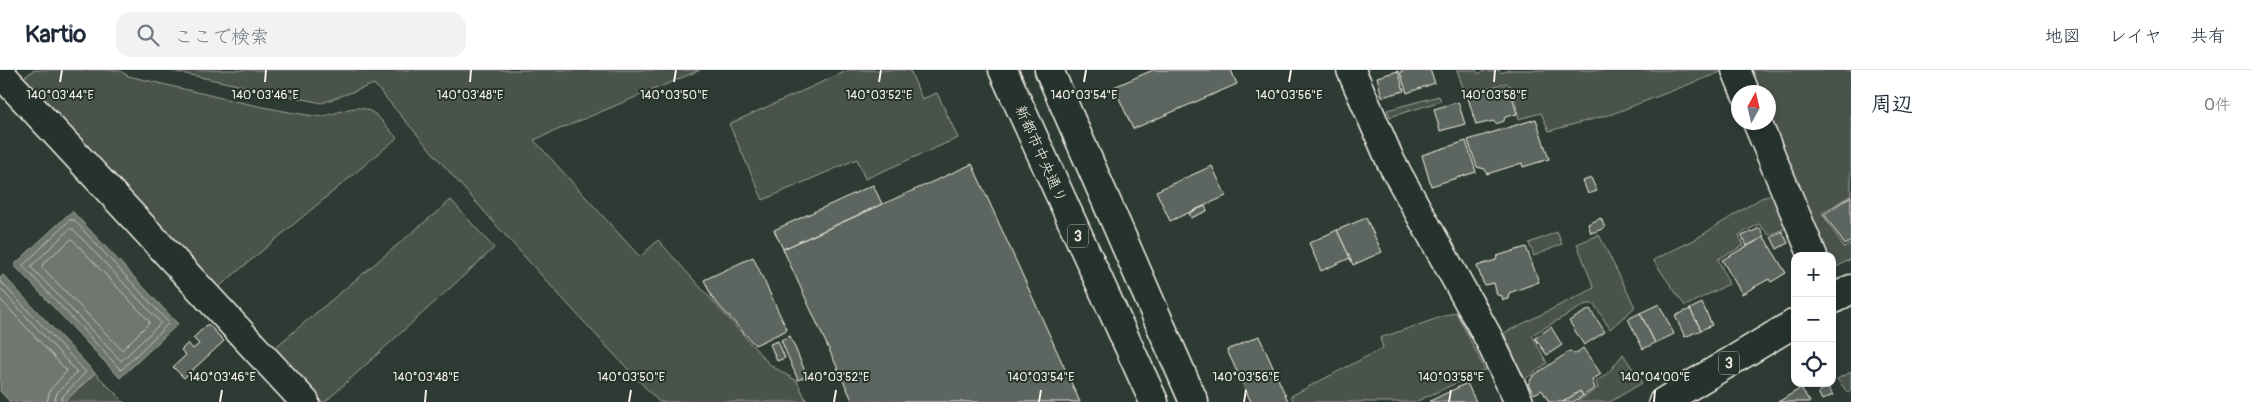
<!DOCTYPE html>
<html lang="ja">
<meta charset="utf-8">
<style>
body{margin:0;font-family:Pangolin,"Klee One",sans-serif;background:#f2f2f3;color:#1f2937}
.controls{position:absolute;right:15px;bottom:15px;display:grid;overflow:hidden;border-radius:10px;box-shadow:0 2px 8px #0003}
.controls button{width:45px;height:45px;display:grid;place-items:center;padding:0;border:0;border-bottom:1px solid #e0e1e3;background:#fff;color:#1f2937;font:25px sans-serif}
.compass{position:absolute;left:1731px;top:15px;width:45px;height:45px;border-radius:50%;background:#fff;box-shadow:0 2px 8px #0003;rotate:8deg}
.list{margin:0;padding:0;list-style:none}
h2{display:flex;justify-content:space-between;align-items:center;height:65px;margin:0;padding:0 20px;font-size:21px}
h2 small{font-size:16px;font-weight:400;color:#747a83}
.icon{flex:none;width:28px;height:28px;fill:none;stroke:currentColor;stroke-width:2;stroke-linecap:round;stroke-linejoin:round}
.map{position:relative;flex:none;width:1851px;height:332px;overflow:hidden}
header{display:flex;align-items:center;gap:30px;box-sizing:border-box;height:70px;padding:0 25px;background:#fff;border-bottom:1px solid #e0e1e3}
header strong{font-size:24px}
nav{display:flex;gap:28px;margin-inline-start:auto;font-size:18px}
.search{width:350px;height:45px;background:#f2f2f3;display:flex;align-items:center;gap:12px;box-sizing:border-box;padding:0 18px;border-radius:15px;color:#747a83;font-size:19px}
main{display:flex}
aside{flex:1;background:#fff}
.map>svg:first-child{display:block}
.green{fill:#48524c;stroke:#9ea29a}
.water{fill:#6f7770;stroke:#a4a8a0}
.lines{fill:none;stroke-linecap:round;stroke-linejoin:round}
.shore{stroke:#bfc0b8;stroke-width:1}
.building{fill:#5c655e;stroke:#f4f1e8}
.minor-casing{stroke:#f4f1e8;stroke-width:31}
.primary-casing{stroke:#f4f1e8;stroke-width:31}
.minor{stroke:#26332d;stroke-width:28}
.primary{stroke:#26332d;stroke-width:28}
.ticks{fill:none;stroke:#f4f1e8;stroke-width:2}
.labels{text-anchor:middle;stroke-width:4;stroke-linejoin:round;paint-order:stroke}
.shield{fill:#26332d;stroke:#b6b8b0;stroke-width:1}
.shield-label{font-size:14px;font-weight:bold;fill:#f4f1e8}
.street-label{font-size:15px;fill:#f4f1e8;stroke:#26332d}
.ticks-label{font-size:12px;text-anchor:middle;fill:#f4f1e8;stroke:#26332d;stroke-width:4;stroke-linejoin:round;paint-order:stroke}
</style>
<header>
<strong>Kartio</strong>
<div class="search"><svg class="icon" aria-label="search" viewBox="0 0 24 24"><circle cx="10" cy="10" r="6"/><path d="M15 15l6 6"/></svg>ここで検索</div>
<nav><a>地図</a><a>レイヤ</a><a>共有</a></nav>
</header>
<main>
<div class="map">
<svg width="1851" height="332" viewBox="0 0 1851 332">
<rect width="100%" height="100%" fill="#2e3b34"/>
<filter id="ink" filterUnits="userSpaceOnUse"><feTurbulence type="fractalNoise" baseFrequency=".02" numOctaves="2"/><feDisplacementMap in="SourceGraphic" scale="10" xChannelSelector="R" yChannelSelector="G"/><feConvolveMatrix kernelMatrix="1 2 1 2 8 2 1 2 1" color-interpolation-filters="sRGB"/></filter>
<g filter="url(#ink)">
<g class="green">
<path d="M34,0H119L128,6C190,20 252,37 314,46C332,49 352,31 370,41C380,46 389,60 397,68L214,221L19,11Z"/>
<path d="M167,0H700L534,70L640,187L658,170L770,295L797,311L807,332H659C561,229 466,123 374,14L322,33Z"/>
<path d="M849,0H910L922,29L937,23L958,68L865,109L857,89L763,130L729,54Z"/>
<path d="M1457,0H1476L1478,4L1487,0L1490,2L1499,0L1501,3L1509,0H1720L1721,2L1612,44L1549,61L1541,43L1519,49L1512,17L1506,13L1465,24Z"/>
<path d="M1748,0H1851V125L1822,143L1844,178L1851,174V189L1833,199L1832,186H1826L1769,50L1768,22H1757Z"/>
<path d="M1439,26L1441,31L1390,47L1387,40Z"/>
<path d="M1773,125L1789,157L1769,165L1759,154L1739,165L1743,176L1718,189L1729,214L1685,236L1653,190L1694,170L1761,128Z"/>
<path d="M451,130L494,178L325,332H317L273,279Z"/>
<path d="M1557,162L1562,174L1534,186L1529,173Z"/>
<path d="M1599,165L1635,237L1610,259L1594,234H1586L1532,265L1547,293L1524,310L1504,263L1594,218L1577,174Z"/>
<path d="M1456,242L1485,300L1415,332H1294L1291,326L1383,278L1380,268Z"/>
<path d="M1623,284L1642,313L1610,332H1577L1598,318L1596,312L1609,302Z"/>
<path d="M1851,302V321L1848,323L1837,309Z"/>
<path d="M95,303L124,332H64Z"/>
</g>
<g class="water">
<path d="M72,141L178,254L120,308L14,195Z"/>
<path d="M3,205L95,303L64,332H10L0,321V208Z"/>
</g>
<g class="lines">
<g class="shore">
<path d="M70,150H74L169,253L121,300L23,196Z"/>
<path d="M70,159H73L161,253L121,291L31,197Z"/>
<path d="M72,169L150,252L122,280L42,197L43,194Z"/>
<path d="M0,211L86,302L62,327L61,332"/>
<path d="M0,218L77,302L57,323L54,332"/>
<path d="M0,229L67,301L50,320L47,332"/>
</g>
</g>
<g class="building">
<path d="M1153,0H1231L1237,14L1133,59L1114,17Z"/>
<path d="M1404,0H1430L1435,13L1407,23L1400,2Z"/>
<path d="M1398,1L1404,21L1382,27L1377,7Z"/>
<path d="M1505,16V19H1510L1517,44L1505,47L1504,51L1496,54L1493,51L1476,55L1468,28Z"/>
<path d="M1458,32L1465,54L1440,61L1434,39Z"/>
<path d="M1536,49L1549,89L1523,97L1522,93L1487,104L1485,99L1477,97L1468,70Z"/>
<path d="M1466,71L1476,102L1431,116L1422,85Z"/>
<path d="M972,94L1080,332H853L783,179Z"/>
<path d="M1212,96L1226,126L1170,151L1156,121Z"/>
<path d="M1591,108L1597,121L1588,124L1583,111Z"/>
<path d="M873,115L882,134L783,179L774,160Z"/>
<path d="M1851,126V171L1845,175L1824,144Z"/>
<path d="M1205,136L1207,141L1191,148L1189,143Z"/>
<path d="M1366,148L1382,182L1353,195L1337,160Z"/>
<path d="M1601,148L1605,158L1591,163L1588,154Z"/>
<path d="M1760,158L1764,167L1747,176L1742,166Z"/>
<path d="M1337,160L1350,188L1321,201L1309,173Z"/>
<path d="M1782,161L1788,173L1777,179L1771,167Z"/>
<path d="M1764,167L1786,203L1771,212L1769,209L1742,224L1722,190Z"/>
<path d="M1526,177L1539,212L1509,223L1508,229L1503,230L1502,226L1497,225L1494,213L1484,215L1477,196L1496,190L1497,186Z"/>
<path d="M753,187L787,260L755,275L713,229L704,210Z"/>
<path d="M1702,233L1712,255L1701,260L1690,239Z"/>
<path d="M1659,234L1674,264L1655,273L1640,243Z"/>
<path d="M1590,239L1605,262L1584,275L1569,251Z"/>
<path d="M1690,239L1701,260L1685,267L1675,246Z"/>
<path d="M1640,243L1655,273L1643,279L1628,249Z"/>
<path d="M208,254L224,271L184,308L173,297L186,285L181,280L188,273L193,279L199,274L193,268Z"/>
<path d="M1551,257L1562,275L1547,285L1535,268Z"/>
<path d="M790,266L807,306L798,310L781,270Z"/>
<path d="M1259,266L1288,331L1287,332H1251L1227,280Z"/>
<path d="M778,271L785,288L777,291L770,274Z"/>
<path d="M1583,278L1601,304L1592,310L1595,318L1583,326L1580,321L1563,332H1549L1542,320L1534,324L1528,314L1533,306L1570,281L1575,284Z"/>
<path d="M1467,313L1476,332H1430V331Z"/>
<path d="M1828,317L1833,325L1822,330L1818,322Z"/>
<path d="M1801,318L1810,332H1778Z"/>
<path d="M1580,321L1583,326L1573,332H1563Z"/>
</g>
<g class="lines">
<g class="minor-casing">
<g id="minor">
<path d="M1351,0L1391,92L1488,267L1519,332"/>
<path d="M1736,0L1745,22"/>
<path d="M0,3L305,332"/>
<path d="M1757,52L1813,186"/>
</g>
</g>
<g class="primary-casing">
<g id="primary">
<path d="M1003,0L1154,332"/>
<path d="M1049,0L1194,332"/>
<path d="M1832,230L1851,219"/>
<path d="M1663,332L1795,253"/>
</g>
</g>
<use href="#minor" class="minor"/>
<use href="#primary" class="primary"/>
</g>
</g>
<path class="ticks" d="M60,12L62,0M265,12L266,0M470,12L471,0M674,12L676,0M879,12L881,0M1084,12L1086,0M1289,12L1291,0M1494,12L1495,0M220,332L222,320M425,332L426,320M629,332L631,320M834,332L836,320M1039,332L1041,320M1244,332L1246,320M1449,332L1451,320M1654,332L1655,320"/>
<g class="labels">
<g class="shield">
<rect x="1068" y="154.5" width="20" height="23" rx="4"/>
<rect x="1719" y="281.5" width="20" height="23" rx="4"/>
</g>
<g class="shield-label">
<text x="1078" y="171">3</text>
<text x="1729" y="298">3</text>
</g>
<g class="street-label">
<text transform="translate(1041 84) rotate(66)" y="5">新都市中央通り</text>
</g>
</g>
<g class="ticks-label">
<text x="60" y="29">140°03'44"E</text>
<text x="265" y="29">140°03'46"E</text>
<text x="470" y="29">140°03'48"E</text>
<text x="674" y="29">140°03'50"E</text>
<text x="879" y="29">140°03'52"E</text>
<text x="1084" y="29">140°03'54"E</text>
<text x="1289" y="29">140°03'56"E</text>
<text x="1494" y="29">140°03'58"E</text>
<text x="222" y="311">140°03'46"E</text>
<text x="426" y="311">140°03'48"E</text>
<text x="631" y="311">140°03'50"E</text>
<text x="836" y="311">140°03'52"E</text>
<text x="1041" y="311">140°03'54"E</text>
<text x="1246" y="311">140°03'56"E</text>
<text x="1451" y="311">140°03'58"E</text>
<text x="1655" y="311">140°04'00"E</text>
</g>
</svg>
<div class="controls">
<button>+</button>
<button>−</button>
<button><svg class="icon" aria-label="locate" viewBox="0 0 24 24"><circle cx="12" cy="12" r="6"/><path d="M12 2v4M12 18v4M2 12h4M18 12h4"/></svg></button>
</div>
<svg class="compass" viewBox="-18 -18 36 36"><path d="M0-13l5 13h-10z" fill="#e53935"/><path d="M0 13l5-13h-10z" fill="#747a83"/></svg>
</div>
<aside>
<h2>周辺<small>0件</small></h2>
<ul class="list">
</ul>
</aside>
</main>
